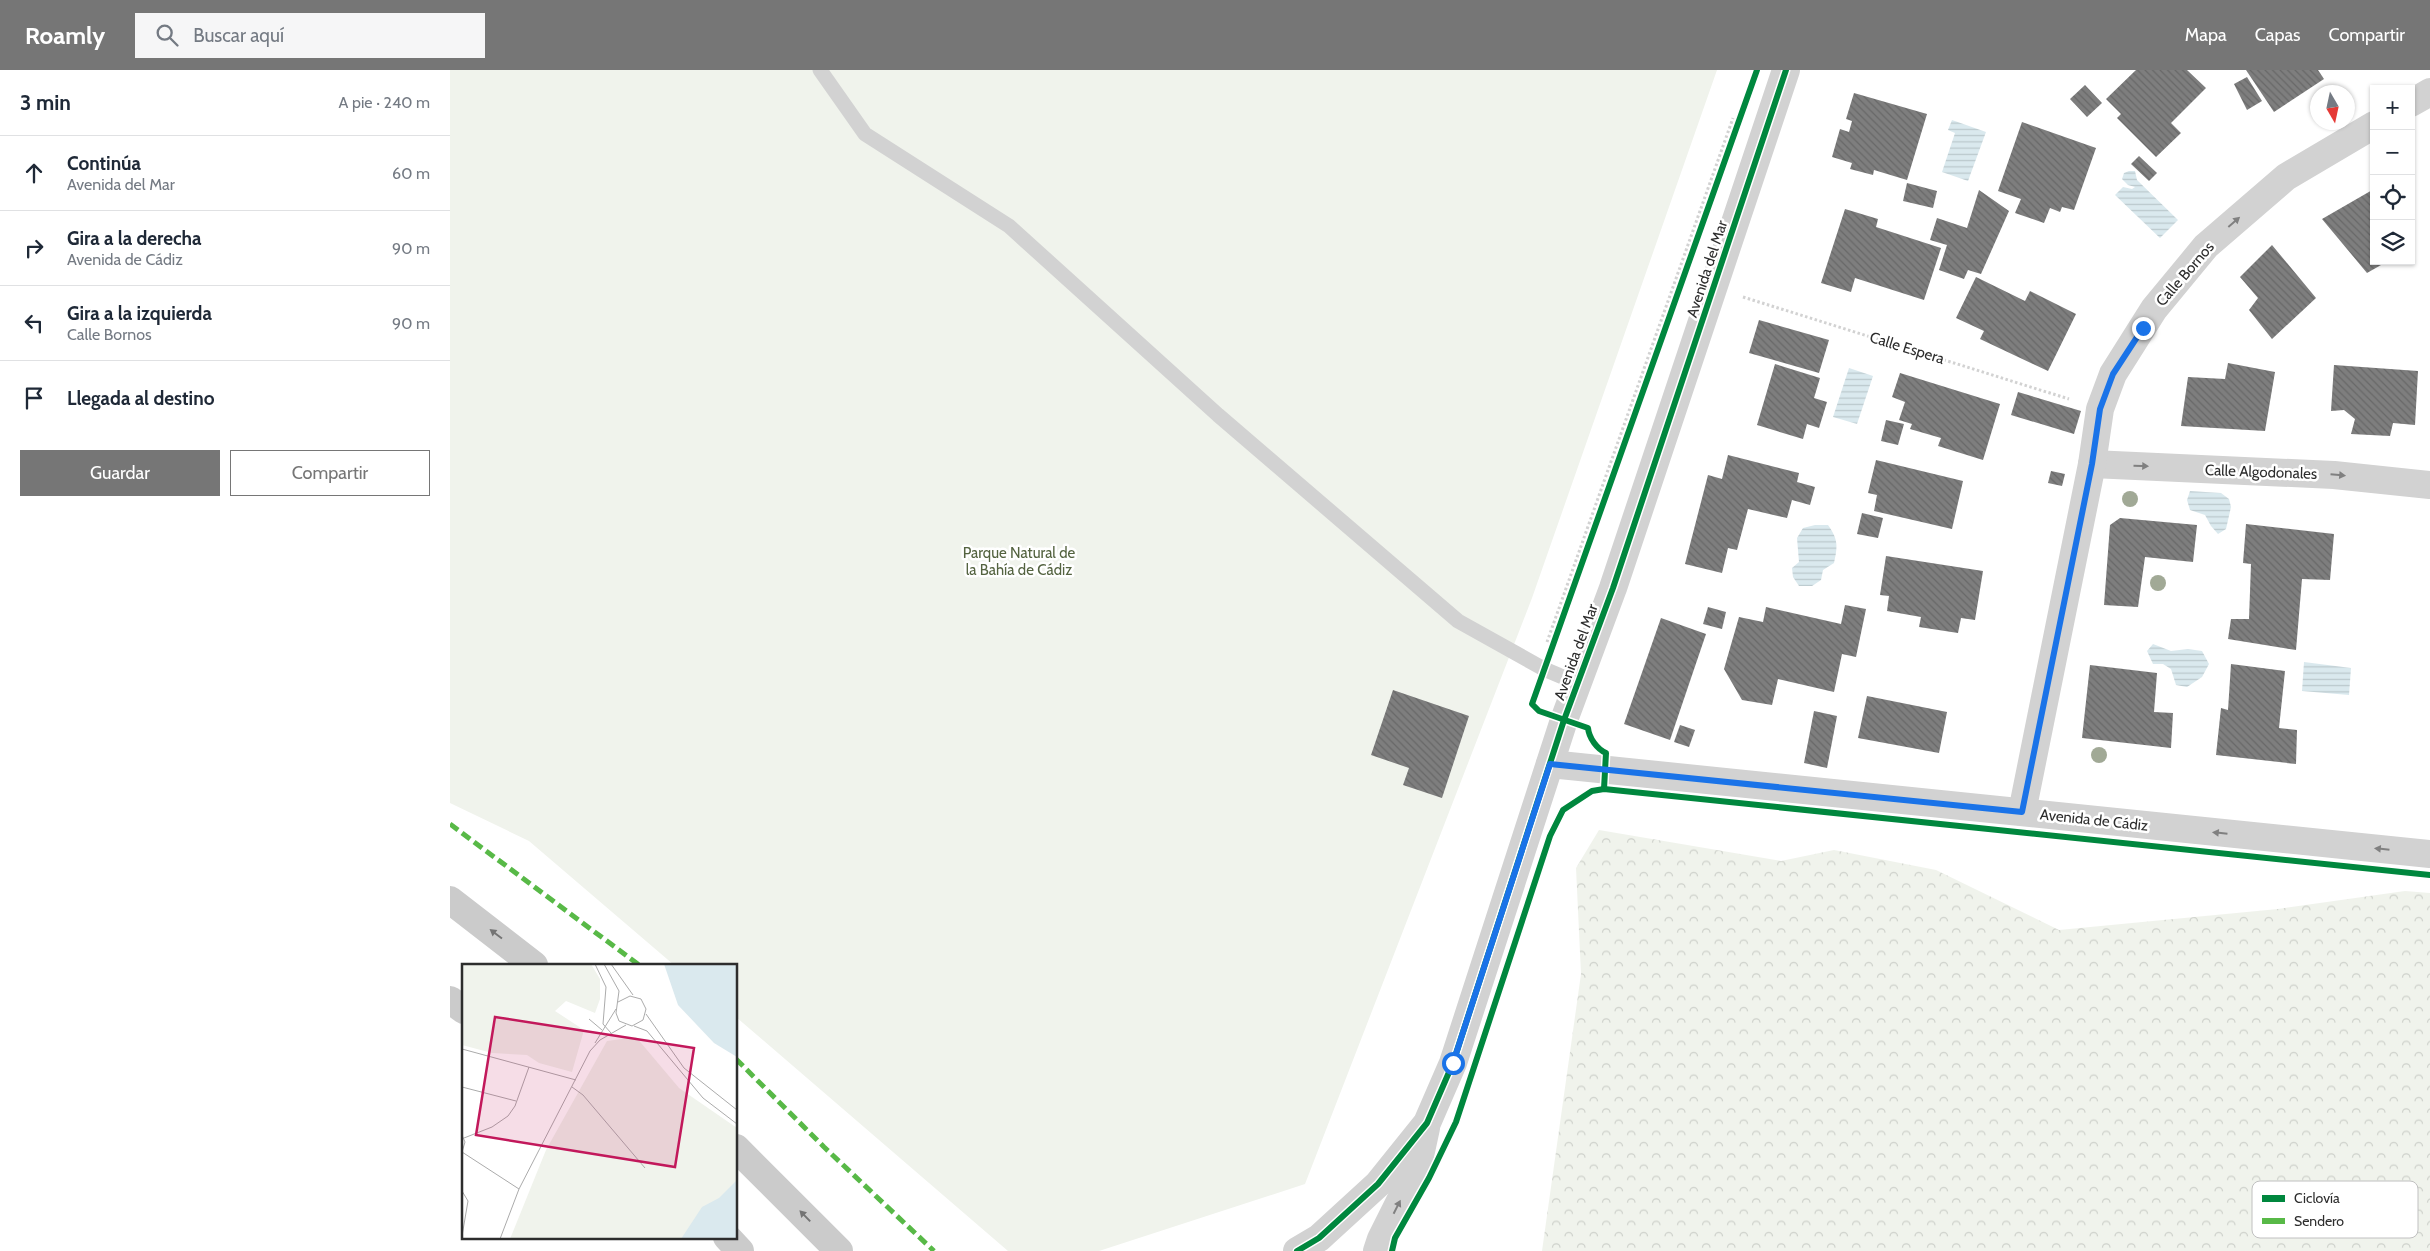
<!DOCTYPE html>
<html lang="es">
<meta charset="utf-8">
<style>
body{margin:0;font-family:Cabin,sans-serif;background:#f6f6f7;color:#1f2937}
.controls{position:absolute;right:15px;top:15px;display:grid;overflow:hidden;border-radius:0px;box-shadow:0 1px 4px #0004}
.controls button{width:45px;height:45px;display:grid;place-items:center;padding:0;border:0;border-bottom:1px solid #e0e1e3;background:#fff;color:#1f2937;font:25px sans-serif}
.compass{position:absolute;left:1860px;top:15px;width:45px;height:45px;border-radius:50%;background:#fff;box-shadow:0 1px 4px #0004;rotate:171deg}
.stop{position:absolute;width:15px;height:15px;margin:-11px;border:4px solid #1a73e8;border-radius:50%;background:#fff}
.stop.end{background:#1a73e8;border-color:#fff;box-shadow:0 1px 5px #0008}
.list{margin:0;padding:0;list-style:none}
h2{display:flex;justify-content:space-between;align-items:center;height:65px;margin:0;padding:0 20px;font-size:21px}
h2 small{font-size:16px;font-weight:400;color:#747a83}
.list li{display:grid;grid-template-columns:32px 1fr auto;gap:15px;align-items:center;box-sizing:border-box;height:75px;padding:0 20px;border-top:1px solid #e0e1e3}
.list b{display:block;font-size:19px;white-space:nowrap}
.list p{margin:0;font-size:16px;white-space:nowrap;color:#747a83}
.list em{font-size:16px;font-style:normal;color:#747a83}
.actions{display:flex;gap:10px;padding:15px 20px}
.actions a{flex:1;padding:11px 0;border:1px solid #767676;border-radius:0px;text-align:center;font-size:18px;color:#767676}
.actions .main{background:#767676;color:#fff}
.icon{flex:none;width:28px;height:28px;fill:none;stroke:currentColor;stroke-width:2;stroke-linecap:round;stroke-linejoin:round}
.map{position:relative;flex:none;width:1980px;height:1181px;overflow:hidden}
header{display:flex;align-items:center;gap:30px;box-sizing:border-box;height:70px;padding:0 25px;background:#767676;color:#fff}
header strong{font-size:24px}
nav{display:flex;gap:28px;margin-inline-start:auto;font-size:18px}
.search{width:350px;height:45px;background:#f6f6f7;display:flex;align-items:center;gap:12px;box-sizing:border-box;padding:0 18px;border-radius:0px;color:#747a83;font-size:19px}
main{display:flex}
aside{flex:1;background:#fff}
.map>svg:first-child{display:block}
.forest{fill:url(#forest-crowns)}
.park{fill:#f0f3ec}
.water{fill:url(#water-rules)}
.building{fill:url(#building-back-hatch)}
.lines{fill:none;stroke-linecap:round;stroke-linejoin:round}
.path{stroke:#d2d2d2;stroke-width:3;stroke-dasharray:2.5 2.5;stroke-linecap:butt}
.service{stroke:#d2d2d2;stroke-width:15}
.minor{stroke:#d2d2d2;stroke-width:28}
.secondary{stroke:#cbcbcb;stroke-width:28}
.quiet{stroke:#58b947;stroke-width:5;stroke-dasharray:10 5;stroke-linecap:butt}
.cycleway-casing{stroke:#fff;stroke-width:9}
.cycleway{stroke:#00873e;stroke-width:6}
.tree{fill:#a1a996}
.oneway{fill:#808080}
.oneway2{fill:#747474}
.route{stroke:#1a73e8;stroke-width:6}
.labels{text-anchor:middle;stroke-width:5;stroke-linejoin:round;paint-order:stroke}
.street-label{font-size:15px;fill:#2d2d2d;stroke:#fff}
.park-label{font-size:15px;fill:#546340;stroke:#fff}
.inset-road{fill:none;stroke:#ababab;stroke-width:1}
.view{fill:#c2185b;fill-opacity:0.15;stroke:#c2185b;stroke-width:2.5}
.inset-edge{fill:none;stroke:#2d2d2d;stroke-width:2.5}
.key{fill:#fff;stroke:#c0c0c0;stroke-width:1}
.key-label{font-size:14px;fill:#2d2d2d}
</style>
<header>
<strong>Roamly</strong>
<div class="search"><svg class="icon" aria-label="search" viewBox="0 0 24 24"><circle cx="10" cy="10" r="6"/><path d="M15 15l6 6"/></svg>Buscar aquí</div>
<nav><a>Mapa</a><a>Capas</a><a>Compartir</a></nav>
</header>
<main>
<aside>
<h2>3 min<small>A pie · 240 m</small></h2>
<ul class="list">
<li><svg class="icon" aria-label="ahead" viewBox="0 0 24 24"><path d="M12 20V5M6 11l6-6 6 6"/></svg><div><b>Continúa</b><p>Avenida del Mar</p></div><em>60 m</em></li>
<li><svg class="icon" aria-label="right" viewBox="0 0 24 24"><path d="M7 20v-9h11M14 6l5 5-5 5"/></svg><div><b>Gira a la derecha</b><p>Avenida de Cádiz</p></div><em>90 m</em></li>
<li><svg class="icon" aria-label="left" viewBox="0 0 24 24"><path d="M17 20v-9H6M10 6l-5 5 5 5"/></svg><div><b>Gira a la izquierda</b><p>Calle Bornos</p></div><em>90 m</em></li>
<li><svg class="icon" aria-label="arrive" viewBox="0 0 24 24"><path d="M6 21V4h12l-3 4 3 4H6"/></svg><div><b>Llegada al destino</b></div></li>
</ul>
<div class="actions"><a class="main">Guardar</a><a>Compartir</a></div>
</aside>
<div class="map">
<svg width="1980" height="1181" viewBox="0 0 1980 1181">
<defs>
<pattern id="forest-crowns" width="20" height="18" patternUnits="userSpaceOnUse" patternTransform="scale(1.25)"><rect width="20" height="18" fill="#f0f3ec"/><path d="M2 6a3 3 0 1 1 6 0M12 15a3 3 0 1 1 6 0" fill="none" stroke="#ced1cb"/></pattern>
<pattern id="water-rules" width="6" height="5" patternUnits="userSpaceOnUse" patternTransform="scale(1.25)"><rect width="6" height="5" fill="#dae9ee"/><path d="M0 2.5h6" fill="none" stroke="#bbc8cc"/></pattern>
<pattern id="building-back-hatch" width="6" height="6" patternUnits="userSpaceOnUse" patternTransform="scale(1.25)"><rect width="6" height="6" fill="#7e7e7e"/><path d="M-1 5l2 2M0 0l6 6M5-1l2 2" fill="none" stroke="#686868"/></pattern>
</defs>
<rect width="100%" height="100%" fill="#fff"/>
<path class="forest" d="M1149,760L1331,791L1384,780L1486,800L1609,860L1828,839L1955,821L1980,823V1181H1092L1131,904L1126,798Z"/>
<path class="park" d="M0,0H1267L1082,528L855,1114L649,1181H558L286,947V895H224L79,771L0,733Z"/>
<g class="water">
<path d="M1502,50L1536,62L1518,111L1492,102L1505,63L1498,60Z"/>
<path d="M1679,101H1685L1687,110L1728,150L1710,168L1665,125L1673,117L1682,119L1685,117L1678,115L1672,109L1674,103Z"/>
<path d="M1399,298L1423,306L1407,354L1383,347Z"/>
<path d="M1740,421L1771,423L1779,429L1781,437L1776,459L1768,464L1761,456L1755,445L1740,440L1737,430Z"/>
<path d="M1365,455H1378C1388,469 1388,476 1384,493L1373,500L1371,510L1362,516H1349L1343,507L1342,498L1349,492L1347,468L1353,458Z"/>
<path d="M1703,574L1721,581L1738,579L1752,581L1759,594L1752,607L1737,617L1726,615L1721,599L1713,594H1703L1697,581Z"/>
<path d="M1854,592L1901,598L1899,625L1852,621Z"/>
</g>
<g class="building">
<path d="M1686,0H1737L1756,18L1721,53L1731,63L1706,87L1667,48L1671,44L1656,29Z"/>
<path d="M1796,0H1868L1874,9L1824,42Z"/>
<path d="M1797,7L1812,31L1797,40L1784,14Z"/>
<path d="M1635,15L1652,33L1637,47L1620,29Z"/>
<path d="M1404,23L1477,44L1457,110L1424,100L1423,105L1400,99L1402,93L1382,87L1390,59L1399,62L1402,51L1396,49Z"/>
<path d="M1572,52L1646,78L1624,140L1612,137L1610,142L1600,138L1594,153L1565,143L1571,129L1548,121Z"/>
<path d="M1689,86L1707,103L1699,111L1681,94Z"/>
<path d="M1457,113L1487,121L1483,138L1453,131Z"/>
<path d="M1924,119V191H1938L1917,203L1872,149Z"/>
<path d="M1529,120L1559,141L1531,204L1518,200L1514,209L1489,200L1497,175L1480,170L1487,148L1517,158Z"/>
<path d="M1395,139L1428,149L1426,157L1491,178L1474,230L1405,208L1401,222L1371,213Z"/>
<path d="M1822,175L1866,228L1822,269L1799,240L1808,228L1790,207Z"/>
<path d="M1526,207L1575,231L1580,221L1626,244L1598,301L1530,269L1534,261L1506,248Z"/>
<path d="M1309,250L1379,270L1369,303L1299,283Z"/>
<path d="M1778,293L1825,302L1815,361L1731,356L1738,307L1775,309Z"/>
<path d="M1325,294L1370,308L1364,328L1377,332L1369,358L1357,354L1353,369L1307,355Z"/>
<path d="M1884,295L1968,301L1965,355L1943,353L1940,366L1901,364L1905,349L1894,340L1881,341Z"/>
<path d="M1450,303L1550,334L1533,390L1488,376L1491,368L1460,359L1462,354L1449,350L1455,332L1442,327Z"/>
<path d="M1568,322L1631,341L1624,364L1561,345Z"/>
<path d="M1436,350L1454,354L1448,375L1431,371Z"/>
<path d="M1278,385L1349,403L1347,412L1365,417L1360,435L1342,430L1337,448L1298,439L1287,480L1278,478L1272,503L1235,494L1258,405L1272,409Z"/>
<path d="M1426,390L1513,411L1502,459L1424,441L1427,425L1418,423Z"/>
<path d="M1601,401L1615,404L1612,416L1598,413Z"/>
<path d="M1412,443L1433,448L1428,468L1407,464Z"/>
<path d="M1670,448L1747,455L1743,492L1695,487L1688,537L1654,535L1660,455Z"/>
<path d="M1796,454L1884,464L1880,510L1852,509L1846,580L1778,569L1781,549H1799L1801,494L1793,493Z"/>
<path d="M1436,486L1533,501L1525,550L1511,548L1508,563L1469,557L1471,547L1437,541L1439,526L1430,525Z"/>
<path d="M1395,535L1416,539L1406,587L1392,584L1384,622L1328,609L1322,635L1292,630L1274,599L1289,547L1313,552L1316,537L1391,554Z"/>
<path d="M1258,537L1276,542L1272,559L1253,554Z"/>
<path d="M1211,548L1256,564L1220,670L1174,654Z"/>
<path d="M1781,594L1835,601L1829,658L1847,660L1846,694L1766,685L1771,638L1778,640Z"/>
<path d="M1640,595L1707,603L1704,642L1723,643L1721,678L1632,668Z"/>
<path d="M943,620L1019,646L992,728L953,715L959,698L921,685Z"/>
<path d="M1417,626L1497,642L1489,683L1408,668Z"/>
<path d="M1364,641L1387,646L1377,698L1354,693Z"/>
<path d="M1230,655L1245,660L1239,677L1224,672Z"/>
</g>
<g class="lines">
<g class="path">
<path d="M1293,227L1619,329"/>
<path d="M1097,572L1283,48"/>
</g>
<path class="service" d="M370,0L415,64L559,156L768,345L1008,551L1094,599L1127,613"/>
<g class="minor">
<path d="M1961,33L1980,22"/>
<path d="M1642,394L1884,405L1980,415"/>
<path d="M1100,694L1980,784"/>
<path d="M1572,742L1642,394L1650,339L1663,304L1704,239L1756,176L1836,107L1924,55"/>
<path d="M847,1181L869,1168L928,1114L977,1053L1003,993L1114,650L1163,518L1336,0"/>
<path d="M927,1181L931,1169L968,1095L976,1058"/>
</g>
<g class="secondary">
<path d="M0,830L84,895"/>
<path d="M0,930L14,940"/>
<path d="M286,1078L389,1181"/>
<path d="M277,1167L290,1181"/>
</g>
<g class="quiet">
<path d="M0,754L189,895"/>
<path d="M286,989L374,1077L484,1181"/>
</g>
<g class="cycleway-casing">
<g id="cycleway">
<path d="M1154,719L1156,683C1147,679 1139,668 1138,658L1089,641L1082,634L1307,0"/>
<path d="M847,1181L869,1168L928,1114L977,1053L1003,993L1114,650L1163,518L1336,0"/>
<path d="M942,1181L945,1168L979,1108L1006,1052L1100,766L1113,740L1142,721L1154,719L1980,805"/>
</g>
</g>
<use href="#cycleway" class="cycleway"/>
</g>
<g class="tree">
<circle cx="1680" cy="429" r="8"/>
<circle cx="1708" cy="513" r="8"/>
<circle cx="1649" cy="685" r="8"/>
</g>
<defs><path id="oneway-solid" d="M-6-.8H1V-3.2L6.5 0L1 3.2V.8H-6Z" transform="scale(1.25)"/></defs>
<g class="oneway">
<use href="#oneway-solid" transform="translate(1784 152) rotate(-41)"/>
<use href="#oneway-solid" transform="translate(1691 396) rotate(2)"/>
<use href="#oneway-solid" transform="translate(1888 405) rotate(5)"/>
<use href="#oneway-solid" transform="translate(1770 763) rotate(-174)"/>
<use href="#oneway-solid" transform="translate(1932 779) rotate(-174)"/>
<use href="#oneway-solid" transform="translate(947 1137) rotate(-63)"/>
</g>
<g class="oneway2">
<use href="#oneway-solid" transform="translate(46 864) rotate(-143)"/>
<use href="#oneway-solid" transform="translate(355 1146) rotate(-134)"/>
</g>
<g class="lines">
<path class="route" d="M1003,993L1100,694L1572,742L1642,394L1650,339L1663,304L1693,258"/>
</g>
<g class="labels">
<g class="street-label">
<text transform="translate(1257 199) rotate(-72)" y="5">Avenida del Mar</text>
<text transform="translate(1735 204) rotate(-49)" y="5">Calle Bornos</text>
<text transform="translate(1457 278) rotate(17)" y="5">Calle Espera</text>
<text transform="translate(1811 402) rotate(2)" y="5">Calle Algodonales</text>
<text transform="translate(1126 582) rotate(-70)" y="5">Avenida del Mar</text>
<text transform="translate(1644 750) rotate(6)" y="5">Avenida de Cádiz</text>
</g>
<g class="park-label">
<text x="569" y="488">Parque Natural de<tspan x="569" dy="17">la Bahía de Cádiz</tspan></text>
</g>
</g>
<g transform="translate(12 894)">
<rect width="275" height="275" fill="#fff"/>
<path d="M0,0H129L138,15V35L133,49L104,37L93,47L122,66L110,108L77,99L65,91L30,89L0,81Z" fill="#f0f3ec"/>
<path d="M174,73L217,124L275,164V275H48L84,186L145,77Z" fill="#f0f3ec"/>
<path d="M202,0H275V93L252,79L216,41ZM275,216V275H219L240,243L257,234Z" fill="#dae9ee"/>
<path class="inset-road" d="M133,0L144,23L141,60L149,69M142,0L157,27L154,49L157,57L170,62L181,56L184,45L179,35L168,32L156,38M149,0L171,31M184,50L222,104L275,146M127,55L140,66M172,62L185,67L241,134L275,160M133,79L154,45M0,85L114,116M0,123L54,137M110,123L121,131L183,204M0,171L3,178L0,188M2,174L30,163L46,152L53,142L67,103M0,188L57,225M0,227L6,237L0,272M38,275L57,225L128,87L138,76L164,61"/>
<path class="view" d="M33,53L232,84L213,203L14,171Z"/>
<rect width="275" height="275" class="inset-edge"/>
</g>
<rect x="1802" y="1111" width="166" height="57" rx="8" class="key"/>
<rect x="1812" y="1125" width="23" height="7" fill="#00873e"/>
<rect x="1812" y="1148" width="23" height="6" fill="#58b947"/>
<g class="key-label">
<text x="1844" y="1133">Ciclovía</text>
<text x="1844" y="1156">Sendero</text>
</g>
</svg>
<div class="controls">
<button>+</button>
<button>−</button>
<button><svg class="icon" aria-label="locate" viewBox="0 0 24 24"><circle cx="12" cy="12" r="6"/><path d="M12 2v4M12 18v4M2 12h4M18 12h4"/></svg></button>
<button><svg class="icon" aria-label="layers" viewBox="0 0 24 24"><path d="M12 4l9 5-9 5-9-5zM3 14l9 5 9-5"/></svg></button>
</div>
<svg class="compass" viewBox="-18 -18 36 36"><path d="M0-13l5 13h-10z" fill="#e53935"/><path d="M0 13l5-13h-10z" fill="#747a83"/></svg>
<div class="stop" style="left:1003px;top:993px"></div>
<div class="stop end" style="left:1693px;top:258px"></div>
</div>
</main>
